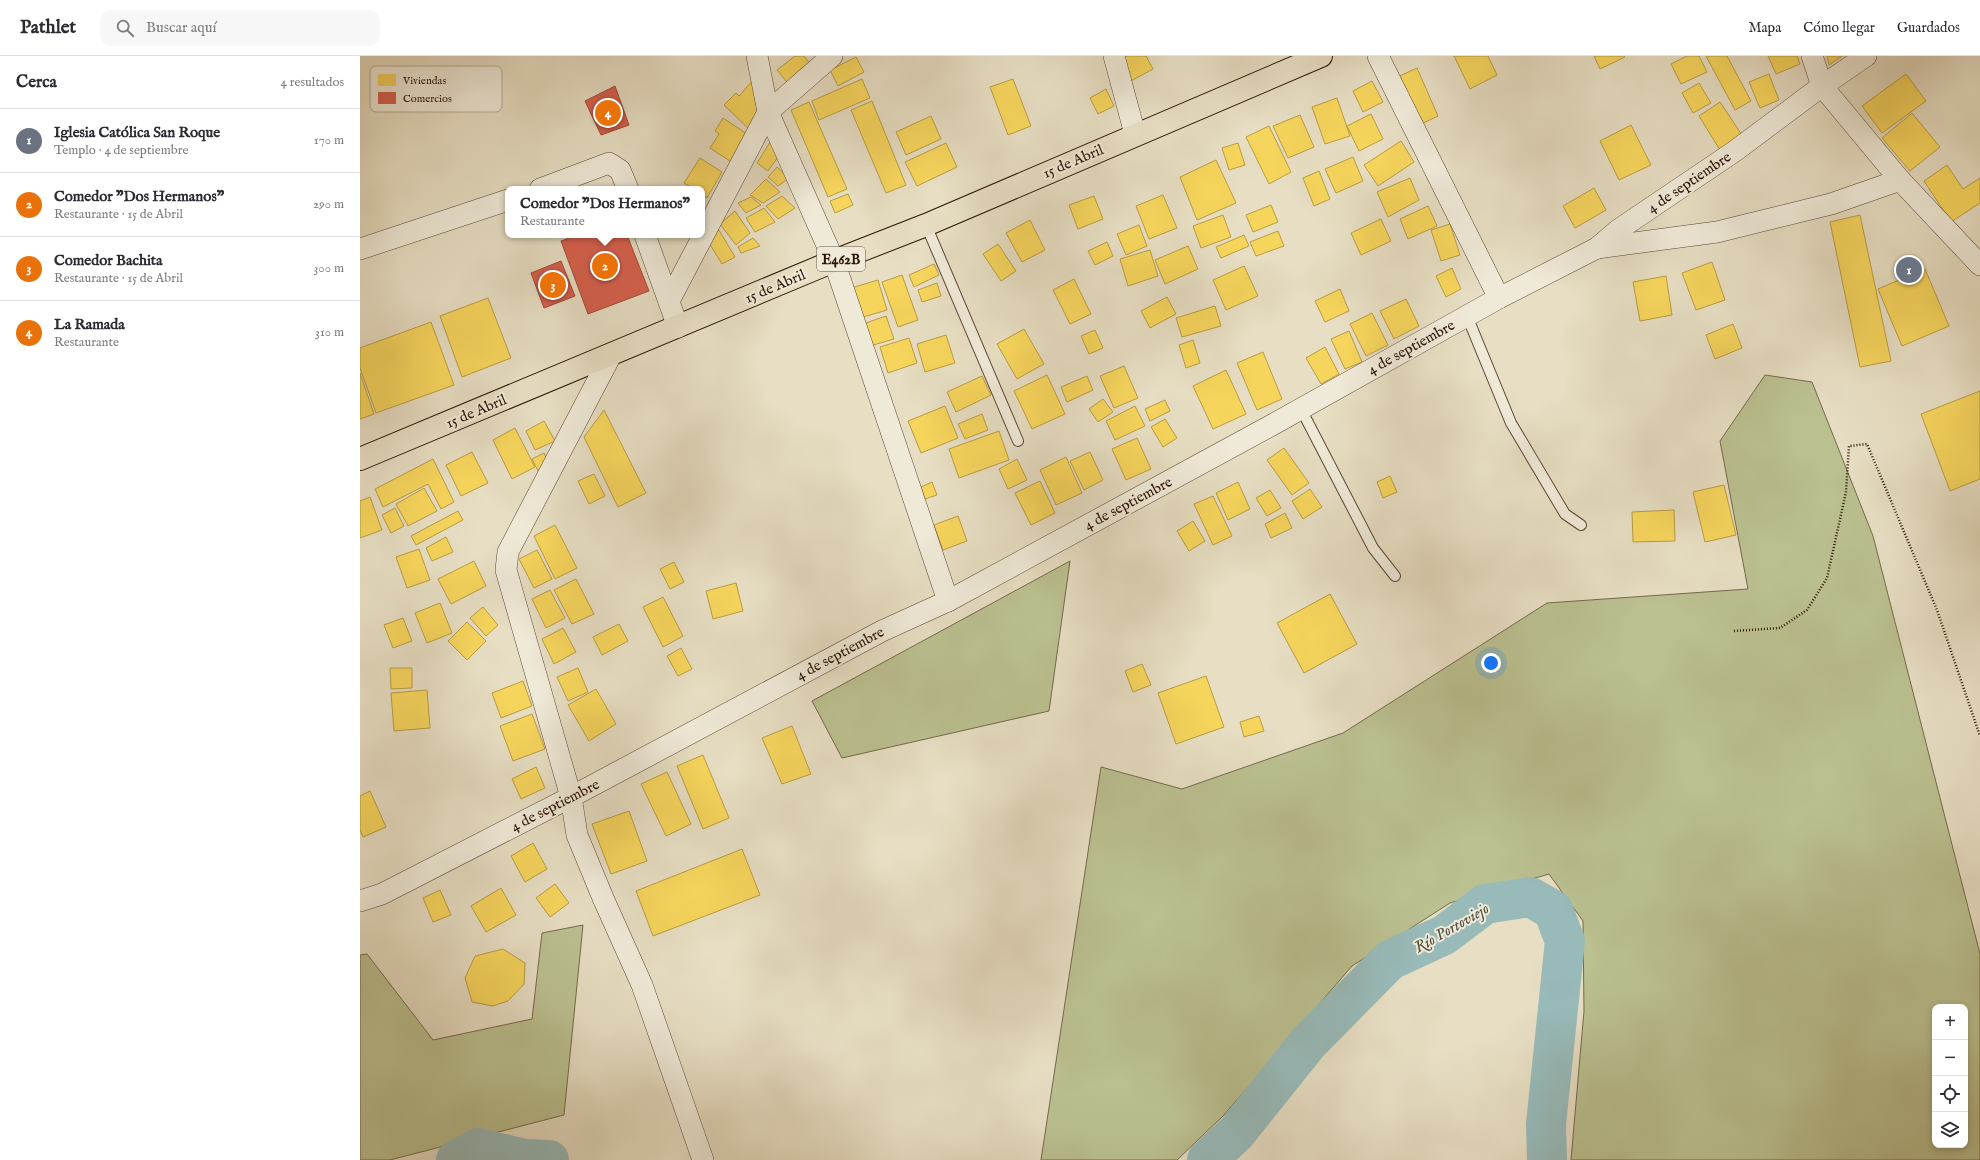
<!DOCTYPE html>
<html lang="es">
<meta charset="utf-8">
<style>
body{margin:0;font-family:"IM FELL English",serif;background:#f7f7f7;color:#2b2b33}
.controls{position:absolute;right:12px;bottom:12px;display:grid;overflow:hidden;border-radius:8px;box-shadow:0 2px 6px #0003}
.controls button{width:36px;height:36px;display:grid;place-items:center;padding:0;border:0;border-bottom:1px solid #e1e1e2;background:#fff;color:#2b2b33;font:20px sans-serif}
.you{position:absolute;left:1131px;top:607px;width:14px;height:14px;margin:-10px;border:3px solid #fff;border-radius:50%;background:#1a73e8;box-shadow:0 0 0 6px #1a73e833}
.badge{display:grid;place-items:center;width:26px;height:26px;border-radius:50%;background:#8f2418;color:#fff;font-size:13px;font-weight:700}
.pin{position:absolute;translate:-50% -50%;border:2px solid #fff;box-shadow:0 1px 4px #0006}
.popup{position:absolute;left:145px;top:130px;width:200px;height:52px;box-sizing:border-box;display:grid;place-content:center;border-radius:8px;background:#fff;filter:drop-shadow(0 1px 3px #0005);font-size:13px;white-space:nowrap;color:#7c7c81}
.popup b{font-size:15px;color:#2b2b33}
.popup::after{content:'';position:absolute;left:50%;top:100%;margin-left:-8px;border:8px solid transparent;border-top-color:#fff}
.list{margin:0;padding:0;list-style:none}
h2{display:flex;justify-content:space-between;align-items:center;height:52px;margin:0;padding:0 16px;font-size:17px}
h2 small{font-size:13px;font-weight:400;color:#7c7c81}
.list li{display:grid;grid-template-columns:26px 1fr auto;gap:12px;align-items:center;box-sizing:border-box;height:64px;padding:0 16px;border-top:1px solid #e1e1e2}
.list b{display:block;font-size:15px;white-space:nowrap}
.list p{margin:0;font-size:13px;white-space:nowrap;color:#7c7c81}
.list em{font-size:13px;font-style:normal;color:#7c7c81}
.icon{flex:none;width:22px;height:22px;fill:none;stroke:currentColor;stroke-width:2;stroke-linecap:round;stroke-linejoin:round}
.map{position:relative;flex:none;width:1620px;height:1104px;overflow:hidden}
header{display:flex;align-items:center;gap:24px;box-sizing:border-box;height:56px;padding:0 20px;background:#fff;border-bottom:1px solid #e1e1e2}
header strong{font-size:19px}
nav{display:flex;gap:22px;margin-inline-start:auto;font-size:14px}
.search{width:280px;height:36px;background:#f7f7f7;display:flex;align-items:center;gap:10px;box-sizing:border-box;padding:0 14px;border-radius:12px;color:#7c7c81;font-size:15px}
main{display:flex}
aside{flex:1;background:#fff}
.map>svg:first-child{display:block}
.green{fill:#bbc090;stroke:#746a4a;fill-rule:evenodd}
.homes{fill:#f6d55c;stroke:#b99b42}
.shops{fill:#d6604d;stroke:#a34937}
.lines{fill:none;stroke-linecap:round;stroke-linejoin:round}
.river{stroke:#98bbba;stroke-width:40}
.service-casing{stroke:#5b4634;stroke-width:12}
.minor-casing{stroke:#5b4634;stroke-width:22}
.primary-casing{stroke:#2c1305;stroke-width:24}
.path{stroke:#2c1305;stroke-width:2.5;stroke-dasharray:1 2;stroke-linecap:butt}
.service{stroke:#efead8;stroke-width:10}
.minor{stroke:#efead8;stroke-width:21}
.primary{stroke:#e7dec3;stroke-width:22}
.labels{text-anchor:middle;stroke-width:4;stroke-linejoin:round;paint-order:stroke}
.shield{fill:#efead8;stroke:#665444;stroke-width:1}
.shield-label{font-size:14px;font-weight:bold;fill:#2c1305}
.street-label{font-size:15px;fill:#2c1305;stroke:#efead8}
.water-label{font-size:16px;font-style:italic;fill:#524e44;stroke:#efead8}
.key{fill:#efead8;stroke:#b4aa99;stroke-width:1}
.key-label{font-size:11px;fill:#2c1305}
</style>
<header>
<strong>Pathlet</strong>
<div class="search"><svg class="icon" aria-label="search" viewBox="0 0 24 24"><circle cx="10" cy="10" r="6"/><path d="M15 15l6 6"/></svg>Buscar aquí</div>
<nav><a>Mapa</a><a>Cómo llegar</a><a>Guardados</a></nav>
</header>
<main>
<aside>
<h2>Cerca<small>4 resultados</small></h2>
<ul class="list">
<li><span class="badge" style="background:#6b7280">1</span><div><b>Iglesia Católica San Roque</b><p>Templo · 4 de septiembre</p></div><em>170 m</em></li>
<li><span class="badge" style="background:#e8710a">2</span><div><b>Comedor &quot;Dos Hermanos&quot;</b><p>Restaurante · 15 de Abril</p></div><em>290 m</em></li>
<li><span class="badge" style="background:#e8710a">3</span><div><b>Comedor Bachita</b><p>Restaurante · 15 de Abril</p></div><em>300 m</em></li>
<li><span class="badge" style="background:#e8710a">4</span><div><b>La Ramada</b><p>Restaurante</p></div><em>310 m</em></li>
</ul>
</aside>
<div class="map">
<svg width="1620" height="1104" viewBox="0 0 1620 1104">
<rect width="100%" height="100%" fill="#e7dec3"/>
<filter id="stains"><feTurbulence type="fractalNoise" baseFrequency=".005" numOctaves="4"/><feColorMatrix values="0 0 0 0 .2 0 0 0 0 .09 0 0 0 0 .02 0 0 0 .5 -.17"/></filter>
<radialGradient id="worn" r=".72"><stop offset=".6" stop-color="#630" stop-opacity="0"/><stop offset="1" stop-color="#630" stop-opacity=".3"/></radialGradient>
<g class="green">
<path d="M1405,319L1452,326L1513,480L1620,898V1104H1211L1224,955L1223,865L1189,818L1090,847L992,910L863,1060L817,1104H681L741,711L822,733L983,677L1187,547L1388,533L1360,385ZM1575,951H1605V1089H1575Z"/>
<path d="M710,505L689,655L482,702L452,645Z"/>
<path d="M223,869L204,1059L30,1104H0V899L7,898L73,984L172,963L182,877Z"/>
</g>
<g class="homes">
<path d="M435,0H444L454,13L431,31L417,14Z"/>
<path d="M764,0H786L793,13L769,26Z"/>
<path d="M1094,0H1128L1137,19L1110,33Z"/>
<path d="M1234,0H1264L1265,1L1240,13Z"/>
<path d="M1327,0H1339L1347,16L1321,28L1311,8Z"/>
<path d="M1346,0H1367L1391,45L1375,54Z"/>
<path d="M1408,0H1437L1440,8L1416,18Z"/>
<path d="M1467,0H1482L1469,9Z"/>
<path d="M496,1L504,16L478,30L470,14Z"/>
<path d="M1057,12L1078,60L1055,71L1033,23Z"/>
<path d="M1409,18L1419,44L1400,52L1389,26Z"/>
<path d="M1546,18L1566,45L1522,77L1502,50Z"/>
<path d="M502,23L510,42L459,64L452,45Z"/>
<path d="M653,23L671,70L648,79L630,31Z"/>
<path d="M393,24L405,57L392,76L364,49L376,37L379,40Z"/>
<path d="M1012,25L1023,46L1003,56L993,35Z"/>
<path d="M1339,27L1351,47L1333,57L1322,37Z"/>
<path d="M746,33L754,50L738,58L730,42Z"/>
<path d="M977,42L990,80L965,88L952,51Z"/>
<path d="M512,45L546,129L526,137L491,54Z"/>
<path d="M449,46L487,133L468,141L431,54Z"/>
<path d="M1360,46L1382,79L1360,94L1339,60Z"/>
<path d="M1552,57L1580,91L1550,115L1522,82Z"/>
<path d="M1011,58L1023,83L999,95L987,70Z"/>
<path d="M940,59L954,91L928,102L913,70Z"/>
<path d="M571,60L581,83L546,99L536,76Z"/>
<path d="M363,62L390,80L373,107L350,92L359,78L355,75Z"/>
<path d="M1271,69L1291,109L1259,124L1240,85Z"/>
<path d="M909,70L931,116L909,128L886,81Z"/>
<path d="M412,83L421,97L408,115L397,107Z"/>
<path d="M1041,85L1054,106L1018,130L1004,109Z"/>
<path d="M586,87L597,111L557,130L545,106Z"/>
<path d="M878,87L885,109L869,114L862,92Z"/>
<path d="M993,101L1003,125L976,137L965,113Z"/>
<path d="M340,102L362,116L347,142L342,138V133H334L324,127Z"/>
<path d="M856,104L876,147L837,164L820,121Z"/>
<path d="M1587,109L1603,133L1620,122V147L1591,166L1564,125Z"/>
<path d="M417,111L429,122L418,130L408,121Z"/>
<path d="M959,115L970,143L954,150L943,122Z"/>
<path d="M1050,122L1059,144L1028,161L1017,136Z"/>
<path d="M406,123L420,136L403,147L390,139Z"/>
<path d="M1234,132L1246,154L1215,172L1203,150Z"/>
<path d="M488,138L493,149L475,157L470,145Z"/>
<path d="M803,139L817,172L789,183L776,150Z"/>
<path d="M422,140L435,152L418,163L406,150Z"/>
<path d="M734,140L743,163L718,173L709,149Z"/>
<path d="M391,141L401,149L386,157L378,147Z"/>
<path d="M911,149L918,166L893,176L886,159Z"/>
<path d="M1068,150L1077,170L1048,183L1040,163Z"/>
<path d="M404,152L415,166L395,176L386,162Z"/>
<path d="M375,155L390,177L376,189L360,168Z"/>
<path d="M863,159L871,181L841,192L833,170Z"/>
<path d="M1500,159L1531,305L1500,311L1470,166Z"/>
<path d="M1021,163L1031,185L1001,199L991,177Z"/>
<path d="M670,164L685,194L662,206L646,177Z"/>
<path d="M1090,168L1100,199L1081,205L1071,174Z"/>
<path d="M779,169L787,190L766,199L757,178Z"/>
<path d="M359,174L375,201L362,208L346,182Z"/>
<path d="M918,175L924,190L896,200L890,186Z"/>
<path d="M884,179L889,190L861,202L856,191Z"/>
<path d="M393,182L400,190L381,197L378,191Z"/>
<path d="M747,186L753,200L735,209L728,195Z"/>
<path d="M638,188L656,215L641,225L623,198Z"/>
<path d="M828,190L838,213L805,228L795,204Z"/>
<path d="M790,194L798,220L768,230L760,203Z"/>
<path d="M1352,206L1365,244L1336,254L1322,217Z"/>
<path d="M574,208L579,219L554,231L549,219Z"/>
<path d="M884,210L898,240L866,254L853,224Z"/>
<path d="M1092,212L1101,233L1086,241L1076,220Z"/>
<path d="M1565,213L1589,270L1542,290L1518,233Z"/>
<path d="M542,219L558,264L538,271L522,226Z"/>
<path d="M1306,220L1312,259L1280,265L1273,226Z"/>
<path d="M714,223L731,258L710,268L693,234Z"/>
<path d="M518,224L527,254L500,262L491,232Z"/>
<path d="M577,227L581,240L562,246L558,234Z"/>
<path d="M980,233L989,255L965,266L955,245Z"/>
<path d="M807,241L816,258L790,272L781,255Z"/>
<path d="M128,242L151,302L102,321L80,260Z"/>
<path d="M1046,243L1059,270L1034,283L1020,255Z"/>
<path d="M855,250L861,270L822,281L816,262Z"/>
<path d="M1012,257L1028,289L1006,300L990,268Z"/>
<path d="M526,260L534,283L510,290L503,268Z"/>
<path d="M71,266L94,329L16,357L0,312V292Z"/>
<path d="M1373,268L1382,292L1355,303L1346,279Z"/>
<path d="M664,273L684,308L657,323L637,288Z"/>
<path d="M735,274L743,292L729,298L721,280Z"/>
<path d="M989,275L1002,306L985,313L971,283Z"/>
<path d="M586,279L595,307L565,316L557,288Z"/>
<path d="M549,282L557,307L528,317L520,291Z"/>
<path d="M833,284L840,307L826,312L819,289Z"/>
<path d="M965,291L979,318L961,328L946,302Z"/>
<path d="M903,296L922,343L897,354L877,307Z"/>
<path d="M764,310L778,342L754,352L740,320Z"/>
<path d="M866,314L886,358L853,373L833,330Z"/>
<path d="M0,317L14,358L0,363Z"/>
<path d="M687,319L705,358L672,373L654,335Z"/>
<path d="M622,320L631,339L596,356L587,336Z"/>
<path d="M727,320L733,334L707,346L701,331Z"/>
<path d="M1620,335V423L1590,435L1561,358Z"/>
<path d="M743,343L753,356L738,366L729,353Z"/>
<path d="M805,344L810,355L790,365L785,353Z"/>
<path d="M585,350L598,382L561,397L548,365Z"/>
<path d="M775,350L785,370L755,384L746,365Z"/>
<path d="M244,354L286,437L258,451L224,381Z"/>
<path d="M622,358L628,374L605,383L598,368Z"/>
<path d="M805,363L817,382L803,391L791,371Z"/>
<path d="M184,365L195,385L175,394L166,375Z"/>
<path d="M155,372L175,411L152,423L133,384Z"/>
<path d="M639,375L649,404L599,422L589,393Z"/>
<path d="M777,382L791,413L766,424L752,393Z"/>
<path d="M924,392L949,427L932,439L907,404Z"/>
<path d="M112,396L128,427L101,440L86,409Z"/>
<path d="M730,396L743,424L724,434L710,405Z"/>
<path d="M184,397L191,412L179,417L172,403Z"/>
<path d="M706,401L722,437L696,449L680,414Z"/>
<path d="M73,403L94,446L81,453L68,428L23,451L15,433Z"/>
<path d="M657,403L667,424L648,433L639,413Z"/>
<path d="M234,418L245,440L229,448L218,425Z"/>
<path d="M1030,420L1037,436L1023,442L1017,426Z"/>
<path d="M680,425L695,457L671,469L655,437Z"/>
<path d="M572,426L577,439L565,443L561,431Z"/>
<path d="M878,426L890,453L868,464L856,437Z"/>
<path d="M1364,429L1376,479L1345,486L1333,436Z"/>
<path d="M64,432L77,455L48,470L36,448Z"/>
<path d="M950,433L962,451L943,463L932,445Z"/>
<path d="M910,434L921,452L907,460L896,442Z"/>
<path d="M853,440L872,480L853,489L834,448Z"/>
<path d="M10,441L22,474L0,482V445Z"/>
<path d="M35,452L44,470L31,477L22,459Z"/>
<path d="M1314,454L1315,485L1273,486L1272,456Z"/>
<path d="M98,455L103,464L56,489L51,480Z"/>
<path d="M925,457L932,472L911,482L905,468Z"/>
<path d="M598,460L607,485L583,494L574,469Z"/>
<path d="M833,465L845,485L829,495L817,475Z"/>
<path d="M195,469L217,512L195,523L174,480Z"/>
<path d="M86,481L93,496L72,505L66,492Z"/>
<path d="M59,493L70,524L47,532L36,501Z"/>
<path d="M177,494L192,523L174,532L159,503Z"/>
<path d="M114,505L126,530L91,548L78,523Z"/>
<path d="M314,506L324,526L310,533L300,513Z"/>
<path d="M216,523L234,558L212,568L194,534Z"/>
<path d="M376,527L383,555L353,563L346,535Z"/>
<path d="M190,534L205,562L186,572L172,543Z"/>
<path d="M970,538L997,588L944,617L917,567Z"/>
<path d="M303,541L323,580L303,591L283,551Z"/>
<path d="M80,547L92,577L67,587L55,557Z"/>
<path d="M123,551L138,569L126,580L110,562Z"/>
<path d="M43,562L52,585L33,592L24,569Z"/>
<path d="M107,566L126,585L107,604L88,585Z"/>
<path d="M259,568L268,585L242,599L233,581Z"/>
<path d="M203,572L216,596L194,608L182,583Z"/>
<path d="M321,592L332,613L318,620L307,600Z"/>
<path d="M782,608L791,629L773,636L765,615Z"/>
<path d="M30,612H52V632L31,633Z"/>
<path d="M218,612L228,636L208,645L197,621Z"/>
<path d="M846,620L864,671L816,688L798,637Z"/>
<path d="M163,625L172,650L141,662L132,637Z"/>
<path d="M236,633L256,668L229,685L208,649Z"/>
<path d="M67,634L70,672L34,675L31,637Z"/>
<path d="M172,658L185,693L153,705L140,670Z"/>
<path d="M899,660L904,675L884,681L880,666Z"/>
<path d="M432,670L451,718L422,728L402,682Z"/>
<path d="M343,699L369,762L343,773L317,710Z"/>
<path d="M176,711L185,732L161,743L152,723Z"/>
<path d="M307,716L331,768L306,780L281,728Z"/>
<path d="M10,735L26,771L3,781L0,774V740Z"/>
<path d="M269,755L287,805L251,818L232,768Z"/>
<path d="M173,787L187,813L165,826L151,800Z"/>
<path d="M382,793L400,839L293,880L276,835Z"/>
<path d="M195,828L209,847L190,861L176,842Z"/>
<path d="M141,832L156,859L126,876L111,850Z"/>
<path d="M80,834L91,859L73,866L63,842Z"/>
<path d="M143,893L165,907L164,928L148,945L133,950L112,946L105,922L115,900Z"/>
</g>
<g class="shops">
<path d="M255,30L269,69L241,79L225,45Z"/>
<path d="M217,179H267L289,235L228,258L201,185Z"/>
<path d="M201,205L215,240L184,252L171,217Z"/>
</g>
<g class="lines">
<g class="river">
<path d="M96,1104L118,1092L165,1103L189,1104"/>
<path d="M847,1104L876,1077L948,987L1030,904L1084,879L1125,848L1170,841L1193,854L1205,885L1186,1068L1187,1104"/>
</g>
<g class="service-casing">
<g id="service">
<path d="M566,169L658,385"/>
<path d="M1107,260L1151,367L1205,458L1221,469"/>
<path d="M941,353L1013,492L1035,520"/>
</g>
</g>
<g class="minor-casing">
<g id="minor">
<path d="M397,0L408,56L474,205L588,545"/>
<path d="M754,0L775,78"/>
<path d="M1018,0L1139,242"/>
<path d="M1452,0L1462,30L1540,124L1620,209"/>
<path d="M180,133L249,107L260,114L268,133"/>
<path d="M285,179L318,271"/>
<path d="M1237,192L1357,176L1471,148L1540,124"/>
<path d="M0,193L148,144"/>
<path d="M309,245L408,56L472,0"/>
<path d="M251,299L148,496L146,514L211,741L217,779L243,842L282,929L343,1104"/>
<path d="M0,845L22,838L211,741L522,575L588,545L912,369L1139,242L1237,192L1258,174L1375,95L1462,30L1506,0"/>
</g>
</g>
<g class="primary-casing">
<path id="primary" d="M0,403L474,205L566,169L961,0"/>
</g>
<path class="path" d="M1374,575L1420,572L1447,554L1467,522L1486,436L1489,390L1507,388L1577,554L1620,680"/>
<use href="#service" class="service"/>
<use href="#minor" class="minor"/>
<use href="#primary" class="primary"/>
</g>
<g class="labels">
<rect class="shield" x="457" y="191" width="48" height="24" rx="3"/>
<g class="shield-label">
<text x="481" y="208">E462B</text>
</g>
<g class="street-label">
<text transform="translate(713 105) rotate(-23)" y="5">15 de Abril</text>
<text transform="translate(1329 126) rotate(-34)" y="5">4 de septiembre</text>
<text transform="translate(415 230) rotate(-23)" y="5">15 de Abril</text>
<text transform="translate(1051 291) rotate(-29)" y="5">4 de septiembre</text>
<text transform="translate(116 355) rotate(-23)" y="5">15 de Abril</text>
<text transform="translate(768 447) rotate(-28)" y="5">4 de septiembre</text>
<text transform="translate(480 597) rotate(-28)" y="5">4 de septiembre</text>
<text transform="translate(195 749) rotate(-27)" y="5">4 de septiembre</text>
</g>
<g class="water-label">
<text transform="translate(1091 871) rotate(-30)" y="6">Río Portoviejo</text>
</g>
</g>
<rect x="10" y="10" width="132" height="46" rx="6" class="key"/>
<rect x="18" y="18" width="18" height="12" fill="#f6d55c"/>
<rect x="18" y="36" width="18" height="12" fill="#d6604d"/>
<g class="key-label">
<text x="43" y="28">Viviendas</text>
<text x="43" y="46">Comercios</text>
</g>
<rect width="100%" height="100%" filter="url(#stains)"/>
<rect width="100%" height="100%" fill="url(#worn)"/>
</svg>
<div class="controls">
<button>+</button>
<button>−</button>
<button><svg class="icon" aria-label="locate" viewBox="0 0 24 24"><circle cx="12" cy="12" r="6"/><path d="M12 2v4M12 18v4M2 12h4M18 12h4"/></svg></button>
<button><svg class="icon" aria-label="layers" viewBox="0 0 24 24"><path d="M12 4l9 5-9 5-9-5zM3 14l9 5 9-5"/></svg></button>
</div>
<div class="you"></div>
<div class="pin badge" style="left:1549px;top:214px;background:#6b7280">1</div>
<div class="pin badge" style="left:245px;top:210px;background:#e8710a">2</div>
<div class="popup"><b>Comedor &quot;Dos Hermanos&quot;</b>Restaurante</div>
<div class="pin badge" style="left:193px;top:229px;background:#e8710a">3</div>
<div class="pin badge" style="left:248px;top:57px;background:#e8710a">4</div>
</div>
</main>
